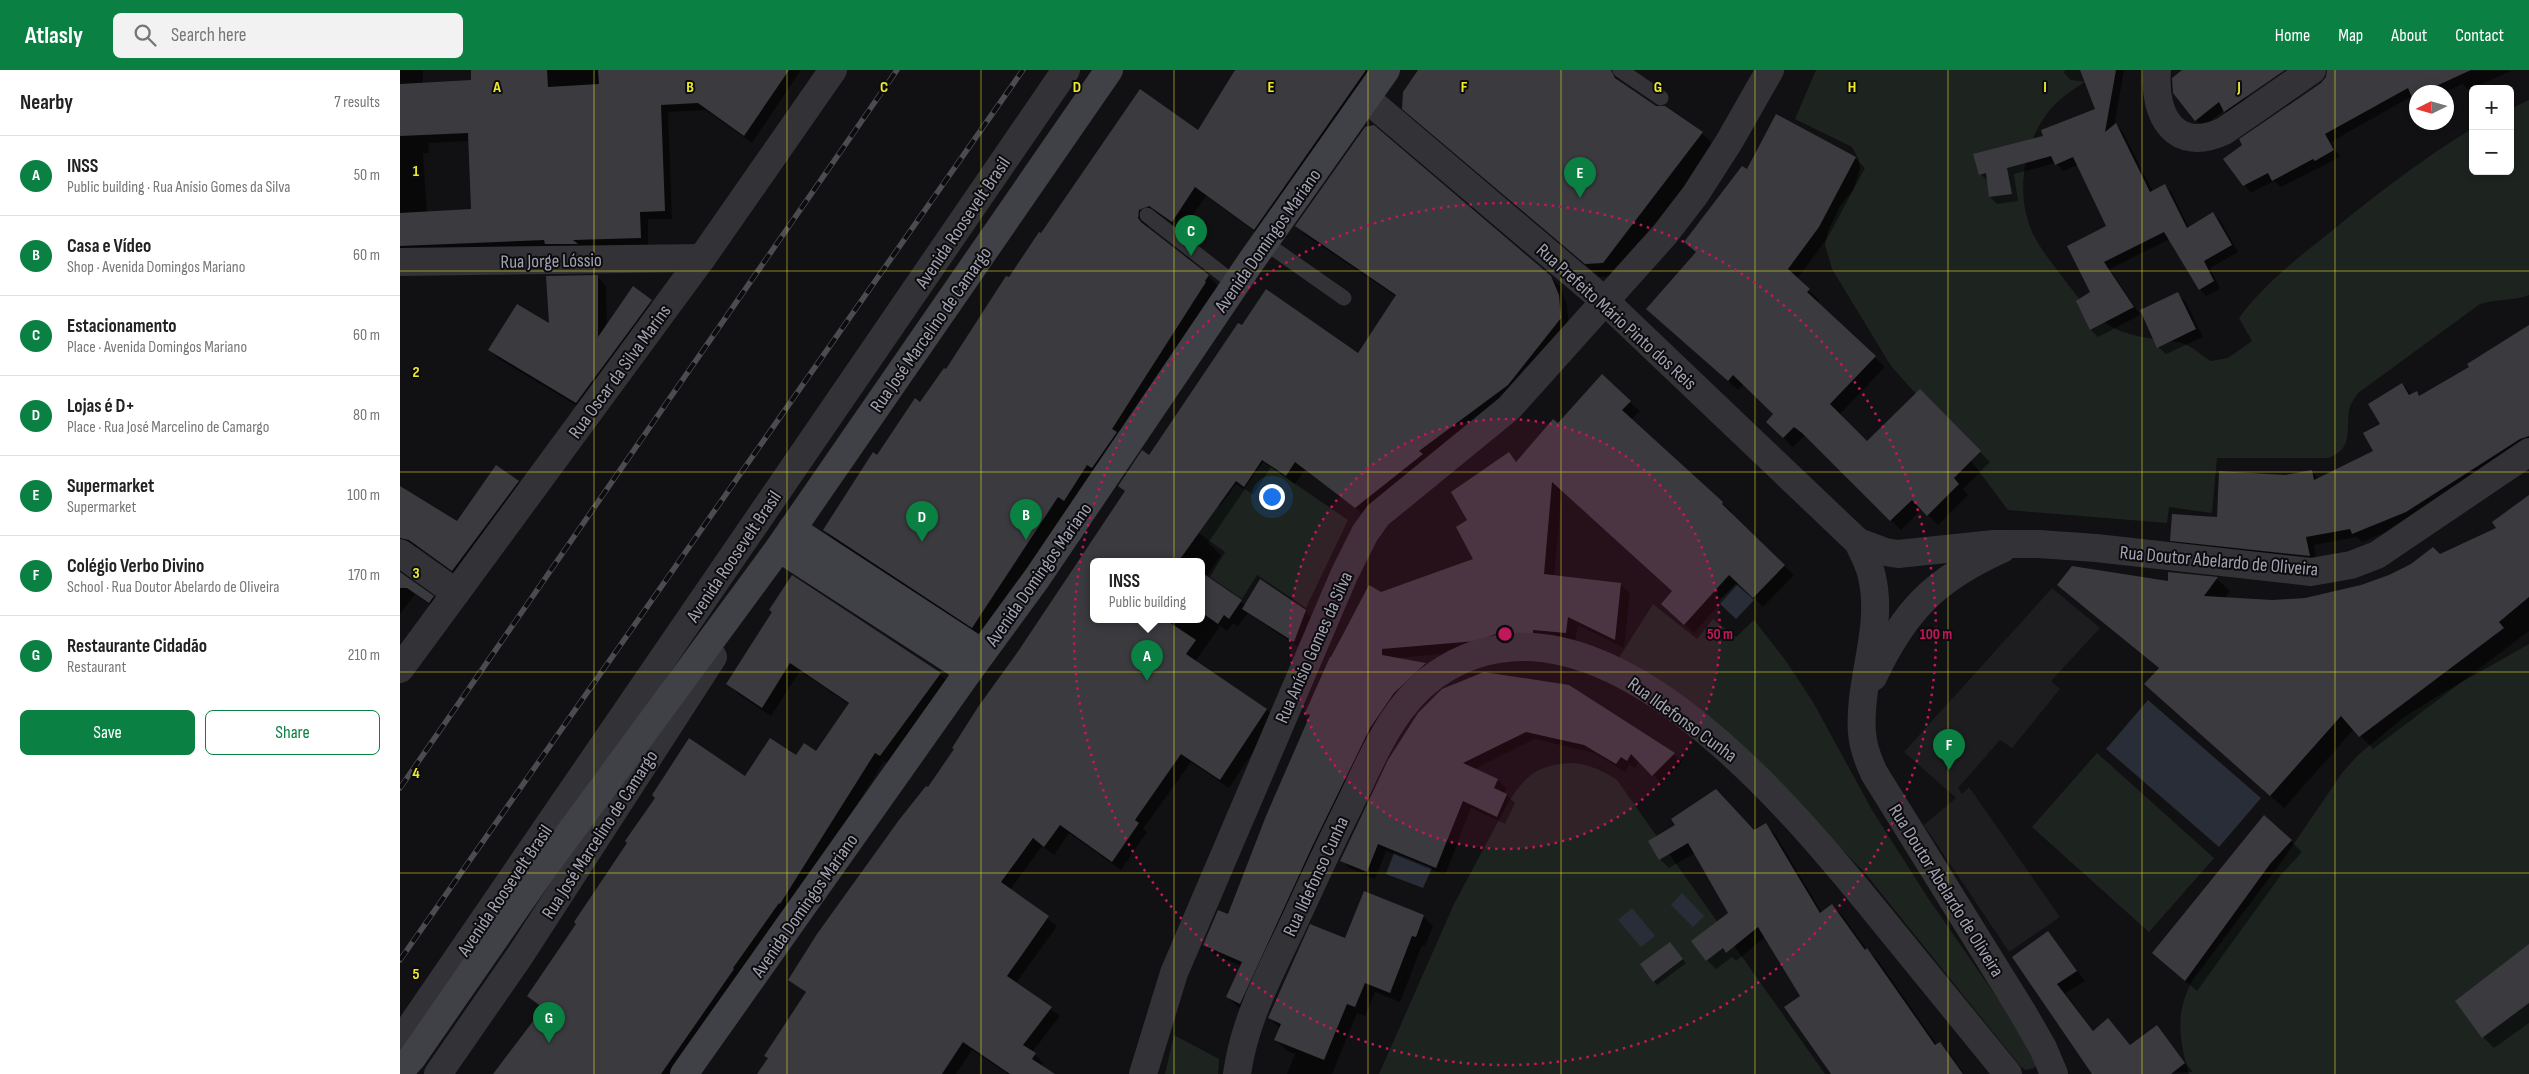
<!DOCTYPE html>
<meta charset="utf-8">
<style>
body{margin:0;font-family:"Sofia Sans Condensed",sans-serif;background:#f2f2f2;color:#222}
.controls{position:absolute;right:15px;top:15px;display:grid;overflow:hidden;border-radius:8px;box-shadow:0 2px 8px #0003}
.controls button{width:45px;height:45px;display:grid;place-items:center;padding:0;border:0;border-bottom:1px solid #e0e0e0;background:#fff;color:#222;font:25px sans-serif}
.compass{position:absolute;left:2009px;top:15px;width:45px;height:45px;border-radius:50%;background:#fff;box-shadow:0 2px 8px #0003;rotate:265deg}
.you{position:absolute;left:871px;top:426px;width:18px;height:18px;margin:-12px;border:4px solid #fff;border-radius:50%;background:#1a73e8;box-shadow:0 0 0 8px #1a73e833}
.badge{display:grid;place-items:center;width:32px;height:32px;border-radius:50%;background:#0b8043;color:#fff;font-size:16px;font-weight:700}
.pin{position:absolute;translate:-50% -41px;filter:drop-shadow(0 1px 2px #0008)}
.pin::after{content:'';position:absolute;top:26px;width:18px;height:15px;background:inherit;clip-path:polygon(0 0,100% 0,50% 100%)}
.popup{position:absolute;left:690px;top:488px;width:115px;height:65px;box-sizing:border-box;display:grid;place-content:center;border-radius:8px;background:#fff;filter:drop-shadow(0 1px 4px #0005);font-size:16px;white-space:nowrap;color:#767676}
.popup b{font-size:19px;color:#222}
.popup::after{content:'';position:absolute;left:50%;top:100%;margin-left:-10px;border:10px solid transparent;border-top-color:#fff}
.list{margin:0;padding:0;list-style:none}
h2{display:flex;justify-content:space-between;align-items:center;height:65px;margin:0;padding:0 20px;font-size:21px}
h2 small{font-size:16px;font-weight:400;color:#767676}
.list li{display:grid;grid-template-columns:32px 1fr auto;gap:15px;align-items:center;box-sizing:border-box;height:80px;padding:0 20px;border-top:1px solid #e0e0e0}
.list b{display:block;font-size:19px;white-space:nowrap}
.list p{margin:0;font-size:16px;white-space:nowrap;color:#767676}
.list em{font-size:16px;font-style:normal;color:#767676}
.actions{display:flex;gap:10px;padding:15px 20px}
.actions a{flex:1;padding:11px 0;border:1px solid #0b8043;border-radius:8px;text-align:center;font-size:18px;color:#0b8043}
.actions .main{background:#0b8043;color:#fff}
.icon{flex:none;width:28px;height:28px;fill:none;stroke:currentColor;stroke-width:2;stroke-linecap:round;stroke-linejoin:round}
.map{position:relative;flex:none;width:2129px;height:1004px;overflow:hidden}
header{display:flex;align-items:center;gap:30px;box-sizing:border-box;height:70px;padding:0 25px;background:#0b8043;color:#fff}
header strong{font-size:24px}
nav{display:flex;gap:28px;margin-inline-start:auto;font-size:18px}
.search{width:350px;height:45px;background:#f2f2f2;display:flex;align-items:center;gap:12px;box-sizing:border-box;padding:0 18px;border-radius:8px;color:#767676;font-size:19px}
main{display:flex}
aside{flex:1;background:#fff}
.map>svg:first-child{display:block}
.built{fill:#1d1c1f}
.green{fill:#1d2420}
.water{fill:#292d37}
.shadow{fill:#0007;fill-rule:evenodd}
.building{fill:#3b3a3f}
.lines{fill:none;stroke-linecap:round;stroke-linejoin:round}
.service{stroke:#323237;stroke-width:15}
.minor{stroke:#323237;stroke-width:28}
.tertiary{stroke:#323237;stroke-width:28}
.secondary{stroke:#404047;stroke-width:28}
.rail-casing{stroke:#4b4b52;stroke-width:5.5}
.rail{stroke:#0c0b0d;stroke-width:4;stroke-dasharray:11;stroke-linecap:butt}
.grid{fill:none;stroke:#edea2d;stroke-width:1;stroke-opacity:0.55}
.ring{fill:none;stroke:#c2185b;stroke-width:2.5;stroke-dasharray:2.5 5}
.labels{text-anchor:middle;stroke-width:4;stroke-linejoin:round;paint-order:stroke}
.street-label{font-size:19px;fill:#a2a2b2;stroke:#0c0b0d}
.grid-label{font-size:16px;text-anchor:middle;font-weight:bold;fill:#edea2d;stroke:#0c0b0d;stroke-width:4;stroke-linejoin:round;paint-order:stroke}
.centre{fill:#c2185b;stroke:#0c0b0d;stroke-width:2.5}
.ring-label{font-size:15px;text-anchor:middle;font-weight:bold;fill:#c2185b;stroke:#0c0b0d;stroke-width:4;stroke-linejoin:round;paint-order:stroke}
</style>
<header>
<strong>Atlasly</strong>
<div class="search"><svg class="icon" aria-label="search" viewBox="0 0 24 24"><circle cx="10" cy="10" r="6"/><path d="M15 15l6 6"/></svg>Search here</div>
<nav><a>Home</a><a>Map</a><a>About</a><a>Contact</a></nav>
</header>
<main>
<aside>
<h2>Nearby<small>7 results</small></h2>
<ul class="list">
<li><span class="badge">A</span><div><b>INSS</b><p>Public building · Rua Anísio Gomes da Silva</p></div><em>50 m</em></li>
<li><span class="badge">B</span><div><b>Casa e Vídeo</b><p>Shop · Avenida Domingos Mariano</p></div><em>60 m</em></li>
<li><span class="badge">C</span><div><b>Estacionamento</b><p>Place · Avenida Domingos Mariano</p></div><em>60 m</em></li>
<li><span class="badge">D</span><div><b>Lojas é D+</b><p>Place · Rua José Marcelino de Camargo</p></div><em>80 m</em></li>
<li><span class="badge">E</span><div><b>Supermarket</b><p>Supermarket</p></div><em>100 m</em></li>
<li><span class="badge">F</span><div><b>Colégio Verbo Divino</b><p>School · Rua Doutor Abelardo de Oliveira</p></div><em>170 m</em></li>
<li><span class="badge">G</span><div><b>Restaurante Cidadão</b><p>Restaurant</p></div><em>210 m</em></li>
</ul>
<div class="actions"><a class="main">Save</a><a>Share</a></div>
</aside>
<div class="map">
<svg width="2129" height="1004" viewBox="0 0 2129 1004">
<rect width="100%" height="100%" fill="#111012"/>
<path class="built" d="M1652,518L1700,558L1651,611L1660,619L1612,678L1600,670L1558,718L1562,724L1569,717L1660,847L1609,882L1524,755L1556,728L1504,682Z"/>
<g class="green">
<path d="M1416,0H1702C1683,14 1659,26 1646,45C1624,75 1617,120 1629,154C1635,173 1652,193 1664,209C1678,228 1691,245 1712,257C1734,269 1758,268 1782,273C1793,276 1801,286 1811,291L1828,288L1852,271L1839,248C1864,214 1895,190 1928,164C1974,126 2022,89 2073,58V101H2110V39L2129,30V225C2113,231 2096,229 2080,234L1958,323C1954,329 1950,334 1949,341C1946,363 1953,379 1928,388H1817L1812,443L1769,437L1767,453L1608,440L1548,360L1491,296L1432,199L1425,175L1428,161L1440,136L1453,120L1460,99L1459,90L1452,77L1395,49Z"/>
<path d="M863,392L948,450L906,538L857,505L842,529L810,507L825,482L797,462L814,432L820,436L836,414L844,419Z"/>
<path d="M1253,534L1297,569L1313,549L1336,567L1354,550L1386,591L1413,632L1472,740L1528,828L1636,984L1637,992L1634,998L1626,1000L1621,997L1465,803L1415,752L1217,591Z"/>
<path d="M2129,574V1004H1789C1779,970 1775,943 1792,911L1885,787L1942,703L1958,685L2004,647L2046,621Z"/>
<path d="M1697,683L1814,788L1749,862L1632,757Z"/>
<path d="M1171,693C1189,694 1202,700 1217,710L1425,1004H979L1054,834L1109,731C1127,704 1138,695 1171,693Z"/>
<path d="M774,965L819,989L818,1004H765Z"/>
</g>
<g class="water">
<path d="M1336,514L1354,530L1336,549L1318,532Z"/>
<path d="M1748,630L1861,728L1819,777L1706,679Z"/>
<path d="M994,783L1032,798L1023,818L986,804Z"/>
<path d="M1282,823L1304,846L1293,857L1271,835Z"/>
<path d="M1232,838L1255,866L1241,877L1218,850Z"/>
</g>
<g class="shadow">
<path d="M0,0H23V14L73,11L72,0H401L352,73L306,40L268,42L272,149H248V176L0,184ZM69,71L72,141L27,143L23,83H29L28,73Z"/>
<path d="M833,0H978L865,169L806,126L782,161L760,145L749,149L748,159L808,206L818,216L816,223L674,440L669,436L583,567L434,470L424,460L478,387L546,301L641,165L798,62L836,2Z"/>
<path d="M1019,0H1212L1211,2L1224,15L1255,37L1265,38L1302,63L1316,77L1217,206L1200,207L1018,52Z"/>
<path d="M1665,0H1724L1714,57L1716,55L1723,62L1753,122L1765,116L1772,123L1789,158L1813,144L1820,150L1838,182L1810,198L1820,219L1806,226L1800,219L1770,169L1710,199L1740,245L1698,267L1691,260L1677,232L1692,222L1707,157L1678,95L1663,101L1656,93L1614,104L1618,131L1597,134L1590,127L1588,111L1580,104L1697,39L1686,12L1671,10L1664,3Z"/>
<path d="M1784,0H1868L1841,16L1851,35L1832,48L1824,40L1803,57L1796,50Z"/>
<path d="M1955,0L2111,1L2068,20L2063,14L2045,22H2016V30L2012,26L1931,72L1940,87L1881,117L1874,111L1851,123L1825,89Z"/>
<path d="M1455,88L1465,98L1428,167L1397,209L1419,230L1416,233L1485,297L1439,345L1467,372L1520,321L1590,392L1563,419L1568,425L1538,455L1522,439L1501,460L1413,372L1404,366L1393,377L1368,352L1375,344L1344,314L1338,320L1258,249L1297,183L1286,172L1347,101Z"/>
<path d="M897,156L1150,207L1160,216L1167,235L1169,258L1116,324L965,446L905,400L895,414L871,397L853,425L845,419L808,473L821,485L806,507L846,536L905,541L912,549L901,579L848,543L838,556L833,553L827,561L820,556L795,592L867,640L875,649L829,718L791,692L743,759L747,762L721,800L669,763L654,785L642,776L610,820L657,856L616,913L660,946L632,982L643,993L641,996L653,1004H608L572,980L556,1004H359L406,923L390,909L528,719L749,387L958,285L997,227L905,165ZM693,492H801V550H693Z"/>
<path d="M197,206L206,216L207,257L251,231L260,240L186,341L99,289L89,280L151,255Z"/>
<path d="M1777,224L1785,231L1803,267L1766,284L1758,277Z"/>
<path d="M2129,257V376L2015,450L1962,472L1957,467L1914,475L1917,494L1780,479L1771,470L1818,448L1885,406L1911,401L1919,409L1975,381L1981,354L2002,314L2012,325L2016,322L2020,326L2071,297Z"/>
<path d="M1230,332L1240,341L1231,350L1322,433L1332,442L1330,444L1394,505L1363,537L1339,513L1294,563L1272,543L1274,521L1162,420L1154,507L1220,514L1230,523L1224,578L1178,555L1175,572L996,588L1026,594L1035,603L979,668L850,943L837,936L827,927L841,896L814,884L805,874L828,846L911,647L907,643L981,523L1075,490L1068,450L1108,384L1117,392L1158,354Z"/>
<path d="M118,412L126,420L61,508L18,477L10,475L0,477V418L57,453Z"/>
<path d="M2129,426V561L1973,679L1954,659L1884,738L1745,614L1760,599L1659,515L1769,513V503L1817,509L1830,521L1824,529L1873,532L1905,530L1962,516L2040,485L2098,458Z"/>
<path d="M0,504L33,527L41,535L37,540L15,524L0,544Z"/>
<path d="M373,543L540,604L549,613L490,695L484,691L390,842L276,1004H94L143,939L128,926L346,708L397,686L417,683L450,635L400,601L371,646L337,623L328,614Z"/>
<path d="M1019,644L1274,684L1282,692L1261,713L1240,691L1235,698L1229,695L1225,702L1194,683L1135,669L1075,699L1098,710L1106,718L1104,723L1115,733L1105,754L1071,738L1045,805L986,781L975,809L950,798L941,790Z"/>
<path d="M1365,755L1375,764L1422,843L1432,836L1442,845L1467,880L1477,889L1537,975L1540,973L1549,982L1564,1004H1432L1401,926L1365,867L1336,891L1332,887L1316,899L1307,890L1292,871L1329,844L1295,783L1269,798L1260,789L1250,771L1355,762Z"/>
<path d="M1891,771L1902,782L1881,805L1797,921L1753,883Z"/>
<path d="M1023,846L1033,856L1025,876L1022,875L1000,932L975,922L965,946L957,943L932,1004H887L895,984L886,980L876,970L880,958L869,948L946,870Z"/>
<path d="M1648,863L1685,911L1665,923L1694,962L1708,950L1731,976L1756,957L1793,1002L1693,1004L1614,888Z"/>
<path d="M1273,877L1286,893L1257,915L1241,894Z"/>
<path d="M2129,888V953L2094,978L2083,967Z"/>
</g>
<g class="building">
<path d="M71,0H147L148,17L199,14L198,0H389L344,66L298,33L261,35L265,141L240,142L241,168L173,170L178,174H145L144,170L0,176V143L71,139L68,63L0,66V14L71,10Z"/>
<path d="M835,0H966L854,160L795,117L772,152L749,136L739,140L738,148L741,152L809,205L805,211L806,212L712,359L717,362L692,398L687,395L664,431L658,427L572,558L423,460L473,382L477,385L515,328L520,332L544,298L546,299L606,206L609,207L639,162L641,163L740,19L798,60Z"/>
<path d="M1018,0H1211L1215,8L1256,36H1265L1303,62L1203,193L1185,194L1002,39L1003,22Z"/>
<path d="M1680,0H1716L1705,62L1716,53L1750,122L1765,114L1787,158L1813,142L1832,175L1804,191L1814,211L1799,220L1764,162L1704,192L1734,237L1690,260L1676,231L1690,222L1667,176L1706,156L1673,87L1655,95L1651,86L1607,98L1612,124L1589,127L1586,103L1579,105L1573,84L1643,66L1641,60L1695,39Z"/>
<path d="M1782,0H1885L1824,42L1819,32L1795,51L1773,23L1772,8Z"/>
<path d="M1927,0H2071L2023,22H2016V26L2012,28L2008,18L1925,64L1934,80L1915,91L1913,89L1872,111L1868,103L1843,116L1823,89L1842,75L1839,69L1921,13L1926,7Z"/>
<path d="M1376,44L1456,87L1419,157L1388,199L1410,219L1407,222L1476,286L1430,334L1467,371L1520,319L1581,381L1554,408L1559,414L1527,446L1512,430L1490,451L1402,363L1394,357L1383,368L1366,352L1373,344L1333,305L1328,311L1246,239L1296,182L1284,172L1342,96L1347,99Z"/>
<path d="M974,55L1151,206L1159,225L1161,248L1108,315L1019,381L1023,384L955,438L895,392L886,406L862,390L844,417L836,411L778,492H693V550H766L796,570L786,584L867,639L820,710L781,684L735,750L739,753L712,792L660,755L644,777L633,768L601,812L649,846L607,906L652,937L623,975L636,983L632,989L655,1004H610L563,972L542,1004H357L368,988L364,986L406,922L388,910L417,864L499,750L526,716L528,717L554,679L552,678L578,637L619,580L725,421L718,416L742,380L749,385L838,253L842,255L866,219L958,283L996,225L895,156L965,57Z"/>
<path d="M198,205V267L233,216L252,230L176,333L88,280L117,234L149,253L146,206Z"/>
<path d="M1778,222L1796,259L1757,278L1740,240Z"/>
<path d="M2129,255V366L2120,369L2006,442L1952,464L1950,459L1906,467L1910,486L1770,471L1772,444L1817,447L1819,401L1885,405L1912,400L1914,410L1973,381L1963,363L1980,354L1968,334L2002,313L2009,325L2017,321L2019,326L2069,297L2067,294Z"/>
<path d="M1202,304L1231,331L1222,340L1323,432L1322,434L1385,495L1353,528L1329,505L1284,555L1261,534L1272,521L1152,412L1144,504L1221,513L1215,570L1168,547L1166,563L1133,560V565L1096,564L1076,571L982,579V585L1026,593L994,623L970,658L912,777L840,934L826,927L842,892L803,875L818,840L828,844L866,746L910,645L905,643L930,587H931L969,515L981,522L1073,489L1056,457L1067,450L1051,422L1109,382L1116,392L1153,349L1158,353Z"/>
<path d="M96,395L119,411L52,501L9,470L0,468V416L57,451Z"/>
<path d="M2129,425V527L2099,552L2104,558L1959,667L1941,646L1870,726L1744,614L1759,598L1657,515L1672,496L1768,511V502L1818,507L1804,526L1873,530L1905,528L1961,515L1989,505L2011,494L2033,477L2040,484L2096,458L2092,452Z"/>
<path d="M0,502L34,526L29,533L7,518H0Z"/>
<path d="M801,502L842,530L829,549L824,545L818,554L801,542Z"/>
<path d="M392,505L541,603L480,686L475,683L380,834L379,833L333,898L334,899L261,1004H93L143,938L127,926L176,854L174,852L227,773L225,771L255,728L252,725L289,668L345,706L370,668L396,685L404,673L416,681L449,633L390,593L362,638L326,614L372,542L369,540Z"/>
<path d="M860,509L906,540L894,572L842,539Z"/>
<path d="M1084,602L1169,615L1275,683L1252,706L1231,684L1227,691L1221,687L1216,694L1184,675L1126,662L1063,693L1098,709L1094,718L1107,724L1097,747L1063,731L1036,798L978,774L967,802L940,791L988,690L1018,643L1042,619Z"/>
<path d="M1316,719L1354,760L1366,753L1420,843L1432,834L1465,880L1467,878L1535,975L1540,972L1563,1004H1431L1384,937L1400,926L1358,857L1326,883L1323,878L1306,891L1291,871L1328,843L1288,773L1259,790L1248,771L1275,755L1271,749Z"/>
<path d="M1864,745L1892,770L1870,794L1785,911L1752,883Z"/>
<path d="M964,821L1024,845L1016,867L1012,866L990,923L965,913L955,937L947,934L924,990L874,970L881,954L868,948L910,854L945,868Z"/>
<path d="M1648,861L1677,901L1657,914L1693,961L1708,948L1730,975L1757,955L1785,993L1771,1004H1692L1612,887Z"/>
<path d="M1270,872L1283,889L1253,912L1240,894Z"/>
<path d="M2129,874V933L2082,968L2055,931Z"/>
</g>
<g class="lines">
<g class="service">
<path d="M1220,0L1261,28"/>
<path d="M747,145L835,214"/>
<path d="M864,172L944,228"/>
</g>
<g class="minor">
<path d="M1757,0C1753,46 1775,84 1824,61L1912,0"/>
<path d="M967,29L1206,232L1458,472C1463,483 1470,495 1472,507C1484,559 1458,611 1462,663C1463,677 1468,690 1474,703L1623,943L1643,978L1654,1004"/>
<path d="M0,192L302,188"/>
<path d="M1458,472L1485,482L1498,484L1594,474H1639L1696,478L1911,502L1951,495L1977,485L2129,382"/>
<path d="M0,483L56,523"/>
<path d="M0,599L302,188L433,0"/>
<path d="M1473,607C1504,541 1535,509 1602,479"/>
<path d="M837,1004C844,953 867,909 889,863C909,820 928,778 949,736C971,691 991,637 1034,606C1196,491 1399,747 1489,858C1529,907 1568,955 1608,1004"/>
</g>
<g class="tertiary">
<path d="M0,972L666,0"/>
<path d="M38,1004L121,884L313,587"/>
<path d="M743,1004L774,903L944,505L965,463L978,445L1109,338L1265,164L1295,125L1329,72L1370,0"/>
</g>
<g class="secondary">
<path d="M392,459L582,583"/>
<path d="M379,478L569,601"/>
<path d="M0,1001L12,988L143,799L379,478L709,0"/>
<path d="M284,1004L569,601L637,508L852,190L986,0"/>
</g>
<g class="rail-casing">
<g id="rail">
<path d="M0,718L497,0"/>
<path d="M0,890L623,0"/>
</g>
</g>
<use href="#rail" class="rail"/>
</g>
<path class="grid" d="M194,0V1004M387,0V1004M581,0V1004M774,0V1004M968,0V1004M1161,0V1004M1355,0V1004M1548,0V1004M1742,0V1004M1935,0V1004M0,201H2129M0,402H2129M0,602H2129M0,803H2129"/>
<circle cx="1105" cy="564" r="215" fill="#c2185b" fill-opacity=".12"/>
<g class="ring">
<circle cx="1105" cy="564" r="215"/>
<circle cx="1105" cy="564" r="431"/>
</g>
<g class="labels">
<g class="street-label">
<text transform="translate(562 152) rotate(-56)" y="7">Avenida Roosevelt Brasil</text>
<text transform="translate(867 170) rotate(-55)" y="7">Avenida Domingos Mariano</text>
<text transform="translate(151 190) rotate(-1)" y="7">Rua Jorge Lóssio</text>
<text transform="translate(1217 246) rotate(42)" y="7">Rua Prefeito Mário Pinto dos Reis</text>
<text transform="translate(530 259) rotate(-55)" y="7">Rua José Marcelino de Camargo</text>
<text transform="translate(219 301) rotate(-54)" y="7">Rua Oscar da Silva Marins</text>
<text transform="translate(333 486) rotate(-56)" y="7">Avenida Roosevelt Brasil</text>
<text transform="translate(1819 490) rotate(5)" y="7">Rua Doutor Abelardo de Oliveira</text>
<text transform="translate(638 504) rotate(-55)" y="7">Avenida Domingos Mariano</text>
<text transform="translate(913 577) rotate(-66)" y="7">Rua Anísio Gomes da Silva</text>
<text transform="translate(1283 649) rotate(36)" y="7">Rua Ildefonso Cunha</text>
<text transform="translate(199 764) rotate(-57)" y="7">Rua José Marcelino de Camargo</text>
<text transform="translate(915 806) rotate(-65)" y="7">Rua Ildefonso Cunha</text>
<text transform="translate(104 820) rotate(-56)" y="7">Avenida Roosevelt Brasil</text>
<text transform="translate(1547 820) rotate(58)" y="7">Rua Doutor Abelardo de Oliveira</text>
<text transform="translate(404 835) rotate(-55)" y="7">Avenida Domingos Mariano</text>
</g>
</g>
<g class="grid-label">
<text x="97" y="22">A</text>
<text x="290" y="22">B</text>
<text x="484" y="22">C</text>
<text x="677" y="22">D</text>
<text x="871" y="22">E</text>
<text x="1064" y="22">F</text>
<text x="1258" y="22">G</text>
<text x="1452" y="22">H</text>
<text x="1645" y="22">I</text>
<text x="1839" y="22">J</text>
<text x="16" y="106">1</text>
<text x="16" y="307">2</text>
<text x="16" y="508">3</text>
<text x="16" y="708">4</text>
<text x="16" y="909">5</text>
</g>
<circle cx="1105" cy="564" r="8" class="centre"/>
<g class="ring-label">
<text x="1320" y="569">50 m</text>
<text x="1536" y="569">100 m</text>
</g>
</svg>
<div class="controls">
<button>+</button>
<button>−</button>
</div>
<svg class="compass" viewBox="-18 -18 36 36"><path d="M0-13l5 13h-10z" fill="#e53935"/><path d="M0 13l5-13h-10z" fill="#767676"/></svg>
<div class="you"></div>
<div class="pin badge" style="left:747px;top:611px">A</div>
<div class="popup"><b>INSS</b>Public building</div>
<div class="pin badge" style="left:626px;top:470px">B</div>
<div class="pin badge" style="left:791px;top:186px">C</div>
<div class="pin badge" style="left:522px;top:472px">D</div>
<div class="pin badge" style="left:1180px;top:128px">E</div>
<div class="pin badge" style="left:1549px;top:700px">F</div>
<div class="pin badge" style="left:149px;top:973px">G</div>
</div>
</main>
